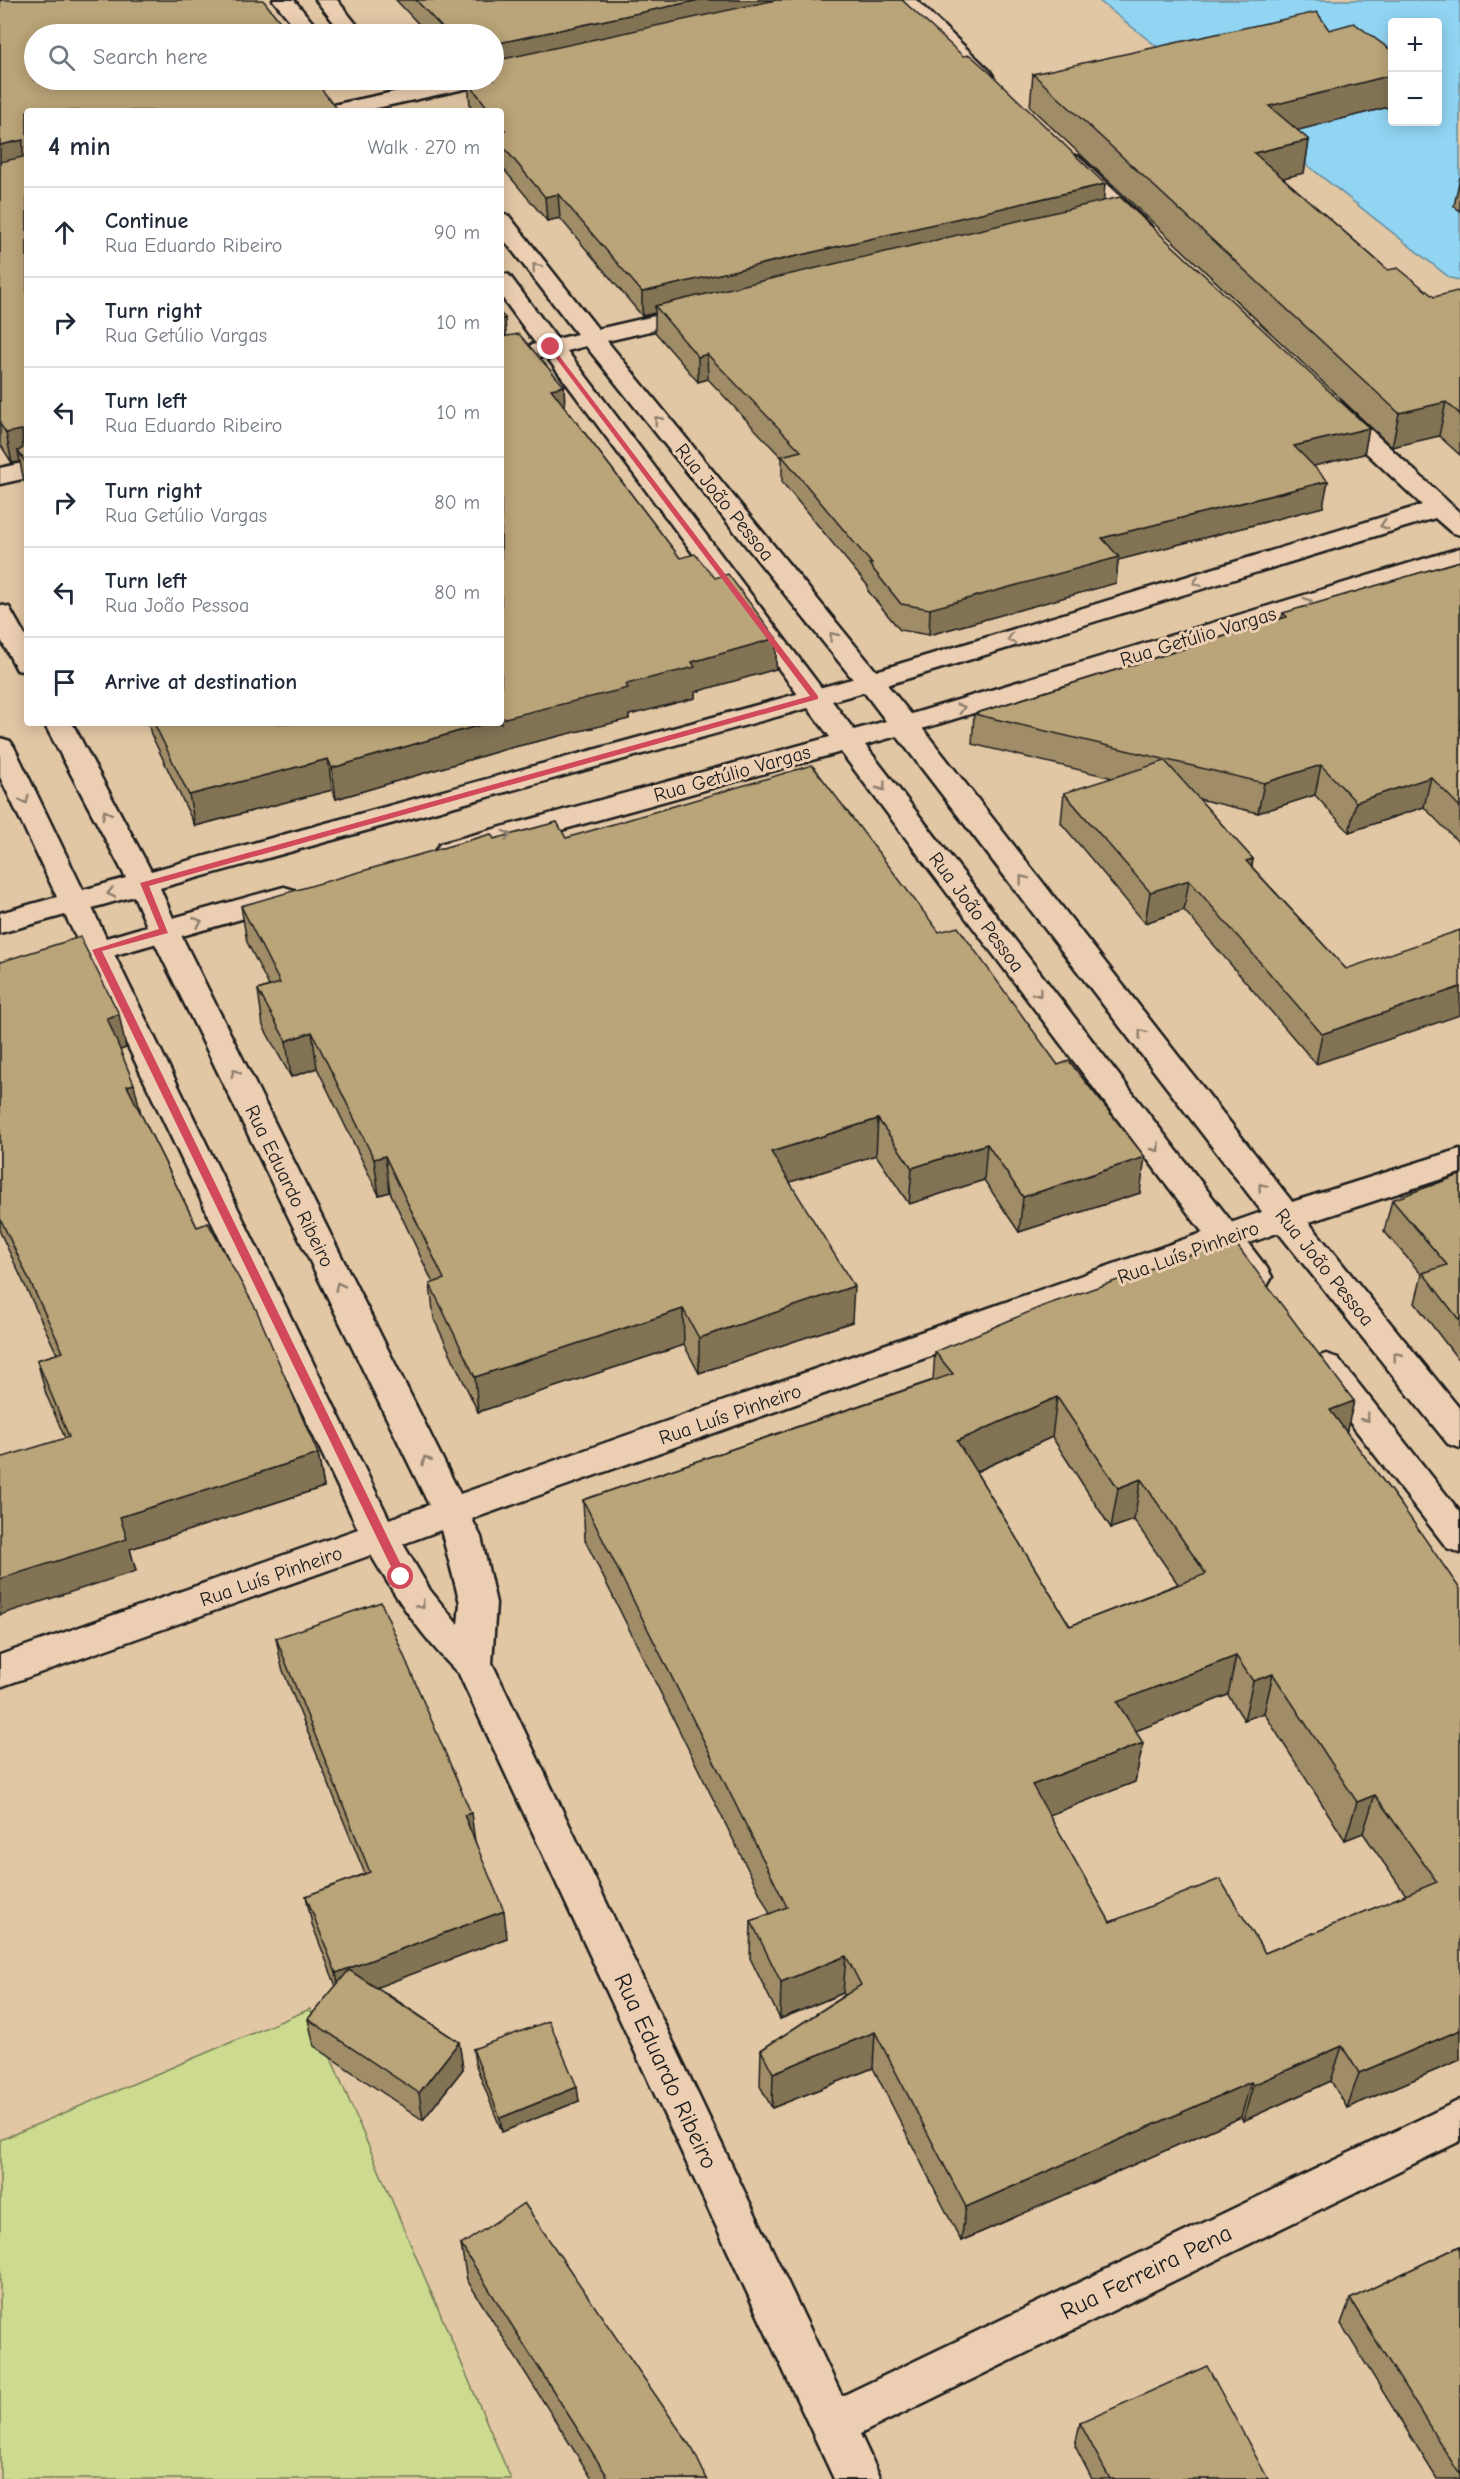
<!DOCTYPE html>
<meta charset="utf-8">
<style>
body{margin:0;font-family:"Comic Neue",sans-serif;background:#f6f6f7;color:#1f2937}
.controls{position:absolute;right:18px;top:18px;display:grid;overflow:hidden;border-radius:6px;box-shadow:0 3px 15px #0003}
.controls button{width:54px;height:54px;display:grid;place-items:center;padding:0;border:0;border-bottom:2px solid #e0e1e3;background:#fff;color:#1f2937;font:30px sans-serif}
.stop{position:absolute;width:18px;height:18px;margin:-14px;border:4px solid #d1495b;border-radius:50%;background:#fff}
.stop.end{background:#d1495b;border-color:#fff;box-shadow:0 2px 6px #0008}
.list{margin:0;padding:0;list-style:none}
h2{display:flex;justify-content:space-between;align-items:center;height:78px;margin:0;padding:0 24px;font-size:26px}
h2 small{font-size:20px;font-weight:400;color:#747a83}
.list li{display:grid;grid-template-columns:39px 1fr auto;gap:18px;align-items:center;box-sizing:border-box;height:90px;padding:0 24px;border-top:2px solid #e0e1e3}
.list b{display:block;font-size:22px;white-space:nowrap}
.list p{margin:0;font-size:20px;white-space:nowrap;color:#747a83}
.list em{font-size:20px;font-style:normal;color:#747a83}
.icon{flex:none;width:33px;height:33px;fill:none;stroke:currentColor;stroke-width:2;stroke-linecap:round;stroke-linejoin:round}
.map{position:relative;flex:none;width:1460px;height:2479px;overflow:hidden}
.search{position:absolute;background:#fff;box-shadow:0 3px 15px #0003;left:24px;top:24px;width:480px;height:66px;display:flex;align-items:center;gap:15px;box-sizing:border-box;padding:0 21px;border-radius:33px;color:#747a83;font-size:22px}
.panel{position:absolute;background:#fff;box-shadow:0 3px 15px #0003;left:24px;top:108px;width:480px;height:618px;border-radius:6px}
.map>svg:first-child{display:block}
.green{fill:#ccdb8f;stroke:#747c56;stroke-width:1.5}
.water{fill:#91d5f3;stroke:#628b9d;stroke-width:1.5;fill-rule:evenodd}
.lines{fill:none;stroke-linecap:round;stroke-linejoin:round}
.street-casing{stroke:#1c1c1c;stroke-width:5}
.secondary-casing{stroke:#1c1c1c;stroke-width:5}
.street{fill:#eccfb2;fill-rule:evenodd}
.secondary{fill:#eccfb2;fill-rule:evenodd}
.wall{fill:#a08d68;stroke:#1c1c1c;stroke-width:1.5;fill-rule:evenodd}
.shaded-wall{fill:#827355;stroke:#1c1c1c;stroke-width:1.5}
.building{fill:#baa479;stroke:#1c1c1c;stroke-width:1.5;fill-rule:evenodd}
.oneway{stroke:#8e7e6e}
.route{fill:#d1495b}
.labels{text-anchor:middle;stroke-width:6;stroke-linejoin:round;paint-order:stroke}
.street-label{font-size:20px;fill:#1c1c1c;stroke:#eccfb2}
.near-street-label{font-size:24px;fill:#1c1c1c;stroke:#eccfb2}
</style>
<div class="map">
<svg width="1460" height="2479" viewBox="0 0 1460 2479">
<rect width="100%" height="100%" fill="#e2c7a4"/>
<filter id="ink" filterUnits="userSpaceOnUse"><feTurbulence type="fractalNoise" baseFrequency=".0167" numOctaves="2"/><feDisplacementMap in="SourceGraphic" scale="12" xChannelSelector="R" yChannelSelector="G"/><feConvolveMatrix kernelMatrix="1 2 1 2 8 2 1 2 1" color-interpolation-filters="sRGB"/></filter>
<g filter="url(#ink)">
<path class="green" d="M310,2009L511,2479H0V2140Z"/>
<path class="water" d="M1098,0H1460V280L1450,278ZM1392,22H1438V122H1392Z"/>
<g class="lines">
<g class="street-casing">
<g id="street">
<path d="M273,0H294L322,34H301Z"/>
<path d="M316,0H337L364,34H343Z"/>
<path d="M894,0H916L990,71L993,76L990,81H974Z"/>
<path d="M450,80H489L486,85L478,86L363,111H322L325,106L333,105Z"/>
<path d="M1071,155L1079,157L1150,225L1153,230L1150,235H1134L1063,167L1060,162L1063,157Z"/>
<path d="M501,214L509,216L598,329L698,306L706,308L710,313L706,318L607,341L876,671L1422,505L1324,413L1321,408L1324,403L1333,401L1342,403L1460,513V535L1451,532L1435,518L870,690L860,688L586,346L567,351L829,698L825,704L815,707L805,704L546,356L501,366V352L536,344L501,296V273L509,275L557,339L577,334L501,236Z"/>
<path d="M27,462V478L0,484V468Z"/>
<path d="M1460,548V564L915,731L905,734L895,731L891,725L895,719Z"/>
<path d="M164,921L175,924L179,931L460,1494L1273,1208L1460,1149V1173L1297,1226L472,1519L481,1537L496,1603L492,1663L842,2396L1460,2100V2141L860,2434L881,2479H834L459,1674C420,1635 399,1602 371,1555L0,1687V1655L358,1529L82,950L86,943L97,940L108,943L112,950L389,1519L429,1505L149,931L153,924ZM441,1530L460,1603L458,1625L430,1590L403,1544Z"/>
</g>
</g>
<g class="secondary-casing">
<g id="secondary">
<path d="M0,605L9,607L27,639V672L17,670L0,638Z"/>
<path d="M870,674L880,676L915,719L1297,1208L1460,1409V1448L1448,1444L1273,1226L897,736L865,745L1267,1268L1272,1277L1267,1286L1255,1290L1243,1286L841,752L450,861L440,858L435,851L440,844L830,737L808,708L160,888L173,918L284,887L294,890L299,897L294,904L0,988V968L80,945L65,915L0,933V913L57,897L0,777V738L10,741L14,747L83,890L126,878L44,723H72L151,871ZM864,692L886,721L854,730L832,701ZM134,896L147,926L106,938L92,908Z"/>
<path d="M1326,1354L1338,1358L1460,1512V1553L1447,1548L1314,1376L1309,1367L1314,1358Z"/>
</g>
</g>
<use href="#street" class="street"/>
<use href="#secondary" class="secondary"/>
</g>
<g class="wall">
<path d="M0,0L27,111V486L24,481L20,462L12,463L0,444Z"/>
<path d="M396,0H902L1103,201L1369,428L1364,454L1313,466L1323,507L1118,560L1116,583L929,635L900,630L868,591V586L782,482V458L708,379L698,382L655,332V313L642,316L560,218L547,221L501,166V111H474L470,105L468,82L477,80H494V34H428Z"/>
<path d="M1329,30L1392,106L1297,130L1309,140L1304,173L1283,178L1388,270L1434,297L1460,294V455L1439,436L1392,447L1030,107L1033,74Z"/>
<path d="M1460,177V211L1454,206Z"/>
<path d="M506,336L564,386L565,407L680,558L715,578L776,638V669L695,692V698L629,715V719L506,749L336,799L332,790L195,826L151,734L148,723H501Z"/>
<path d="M1460,561V844L1424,807L1349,832L1315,795L1258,813L1199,799L1253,859L1252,867L1346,969L1316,1064L1184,910L1145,923L1061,823L1064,793L1113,778L972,744L974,714L1282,618L1283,613Z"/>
<path d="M566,838L939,932L1140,1193L1019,1232L984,1180L909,1204L876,1155L790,1182L852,1322L699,1373L684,1345L478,1412L434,1319L430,1284L433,1283L390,1192L379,1195L317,1068L291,1077L263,1026L258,990L269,986L247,942L241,906L494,839Z"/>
<path d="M0,962L126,1048L120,1050L141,1114L197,1227L318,1454L324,1487L130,1549L136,1571L65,1438L46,1394L37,1360L57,1354L0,1232Z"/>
<path d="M1460,1175V1362L1415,1303L1422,1275L1384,1231L1392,1200Z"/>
<path d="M935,1352L1354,1401L1346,1432L1402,1506L1460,2060L1347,2108L1331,2081L1243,2121L1241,2117L961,2241L873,2068L772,2108L760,2086L761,2050L845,1995L843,1993L780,2019L750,1958L751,1921L770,1914L585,1540L583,1500L933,1380ZM1052,1437L1111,1528L1134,1520L1178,1584L1070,1626L976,1472ZM1228,1695L1244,1720L1264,1713L1345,1840L1363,1833L1406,1895L1265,1953L1110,1922L1049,1815L1135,1782L1143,1743L1135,1731Z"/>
<path d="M276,1638L475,1841L507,1938L377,1987L459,2042L463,2069L423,2120L314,2046L308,2019L336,1986L312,1924L306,1896L365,1874L282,1668Z"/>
<path d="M473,2049L579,2101L502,2132L475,2063Z"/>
<path d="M461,2245L707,2479H592L467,2280Z"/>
<path d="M1460,2246V2479H1437L1341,2324L1350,2299Z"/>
<path d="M1080,2423L1268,2479H1092L1075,2446Z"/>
</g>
<g class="shaded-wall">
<path d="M699,0H804L494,68V44Z"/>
<path d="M1392,75V106L1264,139L1269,106Z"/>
<path d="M23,140L27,162L0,175V145Z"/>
<path d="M1309,140L1304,173L1249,186L1254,153Z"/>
<path d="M1105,184L1103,208L655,306V313L642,316V292Z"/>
<path d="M558,194L560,218L547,221L545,197Z"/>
<path d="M505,318L507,348L501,350V320Z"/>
<path d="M707,354L708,379L698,382V357Z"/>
<path d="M564,386L565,416L551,389Z"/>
<path d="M1446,402L1439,436L1392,447L1399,413Z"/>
<path d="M1369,428L1364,454L1289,472L1294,446Z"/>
<path d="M22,430L27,453L18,451L20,462L12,463L6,433Z"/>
<path d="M1328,481L1323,507L1118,560L1116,583L929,635L930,609L1102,538Z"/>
<path d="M776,638V669L695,692V698L629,715V719L506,749L336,799L332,768L487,723H501V719L626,684L692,662Z"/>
<path d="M328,759L332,790L195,826L189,795Z"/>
<path d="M1321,765L1315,795L1258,813L1264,783Z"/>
<path d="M1431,777L1424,807L1349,832L1356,802Z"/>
<path d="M1253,859L1248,889L1246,861Z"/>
<path d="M1189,880L1184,910L1145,923L1150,892Z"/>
<path d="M1460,987V1015L1316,1064L1322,1034Z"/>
<path d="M119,1014L126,1048L115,1052L107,1018Z"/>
<path d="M312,1032L317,1068L291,1077L286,1041Z"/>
<path d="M134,1084L142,1118L127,1086Z"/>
<path d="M878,1119L876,1155L771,1188V1152Z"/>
<path d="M987,1144L984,1180L909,1204L912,1168Z"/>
<path d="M385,1156L390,1192L379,1195L374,1159Z"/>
<path d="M1145,1157L1140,1193L1019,1232L1023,1197Z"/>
<path d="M854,1286L852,1322L699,1373V1338Z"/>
<path d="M683,1309L684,1345L478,1412L475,1377Z"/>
<path d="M1057,1397L1052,1437L953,1482L957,1441Z"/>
<path d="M1354,1401L1344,1442L1330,1410Z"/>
<path d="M318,1454L324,1487L130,1549L136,1571L0,1615V1579L120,1517Z"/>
<path d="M1141,1479L1134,1520L1111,1528L1118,1488Z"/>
<path d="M1236,1656L1228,1695L1110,1741L1117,1702Z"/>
<path d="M1273,1674L1264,1713L1244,1720L1253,1681Z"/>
<path d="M1143,1743L1135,1782L1026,1824L1032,1785Z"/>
<path d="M1375,1795L1363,1833L1345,1840L1357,1802Z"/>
<path d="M471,1813L475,1841L464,1815Z"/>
<path d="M504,1911L507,1938L341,2001L336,1973Z"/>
<path d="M846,1956L843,1993L780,2019L781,1982Z"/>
<path d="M1460,2030V2060L1347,2108L1359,2073Z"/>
<path d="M875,2032L873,2068L772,2108L773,2073Z"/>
<path d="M459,2042L463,2069L423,2120L419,2093Z"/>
<path d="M1342,2046L1331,2081L1243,2121L1253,2085Z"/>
<path d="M1251,2082L1241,2117L961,2241L966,2207Z"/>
<path d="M577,2087L579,2101L502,2132L500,2118Z"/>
</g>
<g class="building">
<path d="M0,0H263L290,34H34V80H314L339,111H27V465L18,451L23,448L22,430L6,433L0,424V162L23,157V140L0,145Z"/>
<path d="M416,0H699L494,44V34H448Z"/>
<path d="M776,0H902L963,56L970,55L987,70L1105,184L642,292L558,194L545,197L501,144V131L505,130L501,125V111H490L468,82L481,80H494V61Z"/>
<path d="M1317,12L1329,30L1354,23L1392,51V75L1269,106L1309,140L1254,153L1388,270L1398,268L1434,297L1457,291L1460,294V414L1446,402L1399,413L1033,74Z"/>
<path d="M1120,197L1369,428L1294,446L1328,481L1102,538L1119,557L930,609L901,604L869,564H872L782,456L801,451L707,354L698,357L655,306Z"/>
<path d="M501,314L505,318L501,320Z"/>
<path d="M519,334L564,386L551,389L680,558L695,554L715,578L728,574L776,638L692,662L695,667L626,684L628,688L501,719V337Z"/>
<path d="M1460,561V807L1431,777L1356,802L1321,765L1264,783L974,714L1287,617L1283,613Z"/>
<path d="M154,723H487L332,768L328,759L189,795Z"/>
<path d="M1165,761L1253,859L1246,861L1346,969L1460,930V987L1322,1034L1189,880L1150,892L1064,793Z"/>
<path d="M812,765L939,932L958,927L1058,1065L1069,1061L1145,1157L1023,1197L987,1144L912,1168L878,1119L771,1152L854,1286L699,1338L683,1309L475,1377L430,1284L444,1279L385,1156L374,1159L312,1032L286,1041L258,990L280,983L241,906L491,834L494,839L557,822L566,838Z"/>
<path d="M80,937L119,1014L107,1018L134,1084L127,1086L197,1227L208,1223L256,1309L318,1454L120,1517L127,1539L0,1579V1458L69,1437L37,1360L63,1352L0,1218V962Z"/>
<path d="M1460,1175V1321L1423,1273L1447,1265L1392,1200Z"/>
<path d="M1233,1240L1354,1401L1330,1410L1402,1506L1460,1589V2030L1359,2073L1342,2046L1253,2085L1251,2082L966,2207L875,2032L773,2073L761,2050L861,1985L846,1956L781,1982L751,1921L787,1907L583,1500L953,1374L935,1352L1043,1306ZM1057,1397L1118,1488L1141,1479L1206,1574L1070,1626L957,1441ZM1236,1656L1253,1681L1273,1674L1357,1802L1375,1795L1437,1882L1265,1953L1220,1879L1110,1922L1032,1785L1143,1743L1117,1702Z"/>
<path d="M381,1602L471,1813L464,1815L504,1911L336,1973L306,1896L370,1872L276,1638Z"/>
<path d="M349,1970L459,2042L419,2093L308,2019Z"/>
<path d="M549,2021L577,2087L500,2118L473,2049Z"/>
<path d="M524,2203L693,2450L707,2479H609L461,2245Z"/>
<path d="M1460,2246V2475L1350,2299Z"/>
<path d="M1207,2366L1268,2479H1110L1080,2423Z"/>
</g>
<defs><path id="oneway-chevron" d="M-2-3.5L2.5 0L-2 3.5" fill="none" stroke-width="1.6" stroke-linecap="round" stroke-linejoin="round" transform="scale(1.5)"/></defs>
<g class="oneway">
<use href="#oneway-chevron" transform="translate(536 267) rotate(-128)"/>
<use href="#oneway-chevron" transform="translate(658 420) rotate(-129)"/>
<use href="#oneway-chevron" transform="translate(1384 525) rotate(163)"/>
<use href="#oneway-chevron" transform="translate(1197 582) rotate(163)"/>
<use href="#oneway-chevron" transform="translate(1308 602) rotate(-17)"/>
<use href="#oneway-chevron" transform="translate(833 636) rotate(-129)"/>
<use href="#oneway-chevron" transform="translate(1011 639) rotate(163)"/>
<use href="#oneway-chevron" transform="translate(961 708) rotate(-17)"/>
<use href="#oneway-chevron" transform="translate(882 787) rotate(53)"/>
<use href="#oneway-chevron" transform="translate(25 800) rotate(64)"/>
<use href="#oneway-chevron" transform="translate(106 814) rotate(-118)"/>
<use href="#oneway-chevron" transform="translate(507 835) rotate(-16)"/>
<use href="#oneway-chevron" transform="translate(1023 879) rotate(-128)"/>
<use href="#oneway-chevron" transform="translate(111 893) rotate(165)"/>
<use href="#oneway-chevron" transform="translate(198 922) rotate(-16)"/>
<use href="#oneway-chevron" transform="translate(1038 993) rotate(53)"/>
<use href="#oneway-chevron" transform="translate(1142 1033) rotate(-128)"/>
<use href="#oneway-chevron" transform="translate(235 1073) rotate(-116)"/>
<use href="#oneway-chevron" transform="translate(1156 1148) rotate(53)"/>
<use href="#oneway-chevron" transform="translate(1262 1187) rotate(-128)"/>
<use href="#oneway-chevron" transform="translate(339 1286) rotate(-116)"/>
<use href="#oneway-chevron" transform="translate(1397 1356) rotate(-129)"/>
<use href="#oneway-chevron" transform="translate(1366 1418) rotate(52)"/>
<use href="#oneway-chevron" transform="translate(426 1460) rotate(-116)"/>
<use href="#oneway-chevron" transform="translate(421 1605) rotate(52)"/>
</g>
</g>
<path class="route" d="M551,345L818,696V699L149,886L168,933L102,951L407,1577L401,1581L396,1577L92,950L159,929L140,883L810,696L549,349Z"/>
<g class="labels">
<g class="street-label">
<text transform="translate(725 502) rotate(51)" y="7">Rua João Pessoa</text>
<text transform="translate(1198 636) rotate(-17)" y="7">Rua Getúlio Vargas</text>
<text transform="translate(732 773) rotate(-16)" y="7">Rua Getúlio Vargas</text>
<text transform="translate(977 912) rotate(53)" y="7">Rua João Pessoa</text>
<text transform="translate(290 1186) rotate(64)" y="7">Rua Eduardo Ribeiro</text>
<text transform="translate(1188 1252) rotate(-20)" y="7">Rua Luís Pinheiro</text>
<text transform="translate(1325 1267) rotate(51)" y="7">Rua João Pessoa</text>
<text transform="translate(730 1414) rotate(-19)" y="7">Rua Luís Pinheiro</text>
<text transform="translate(271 1576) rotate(-19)" y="7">Rua Luís Pinheiro</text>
</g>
<g class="near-street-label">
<text transform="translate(666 2071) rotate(65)" y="8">Rua Eduardo Ribeiro</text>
<text transform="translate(1146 2272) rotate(-26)" y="8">Rua Ferreira Pena</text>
</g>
</g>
</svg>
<div class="controls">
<button>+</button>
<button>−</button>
</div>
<div class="stop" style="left:401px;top:1577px"></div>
<div class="stop end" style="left:551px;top:347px"></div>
<div class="search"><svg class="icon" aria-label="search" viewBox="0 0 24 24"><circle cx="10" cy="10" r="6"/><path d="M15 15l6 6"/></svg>Search here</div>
<section class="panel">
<h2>4 min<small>Walk · 270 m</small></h2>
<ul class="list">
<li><svg class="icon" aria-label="ahead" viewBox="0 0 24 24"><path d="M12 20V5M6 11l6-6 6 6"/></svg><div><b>Continue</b><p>Rua Eduardo Ribeiro</p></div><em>90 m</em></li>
<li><svg class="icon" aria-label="right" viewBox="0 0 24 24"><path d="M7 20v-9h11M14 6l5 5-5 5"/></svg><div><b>Turn right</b><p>Rua Getúlio Vargas</p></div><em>10 m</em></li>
<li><svg class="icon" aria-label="left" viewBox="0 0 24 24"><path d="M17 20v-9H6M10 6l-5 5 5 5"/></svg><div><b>Turn left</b><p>Rua Eduardo Ribeiro</p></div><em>10 m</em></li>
<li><svg class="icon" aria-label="right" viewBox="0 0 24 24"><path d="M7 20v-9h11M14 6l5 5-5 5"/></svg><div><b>Turn right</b><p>Rua Getúlio Vargas</p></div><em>80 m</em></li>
<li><svg class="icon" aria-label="left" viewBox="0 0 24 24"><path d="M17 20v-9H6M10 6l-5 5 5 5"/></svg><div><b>Turn left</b><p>Rua João Pessoa</p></div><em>80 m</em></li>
<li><svg class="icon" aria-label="arrive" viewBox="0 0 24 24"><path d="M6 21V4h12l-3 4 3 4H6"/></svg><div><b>Arrive at destination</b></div></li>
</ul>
</section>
</div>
